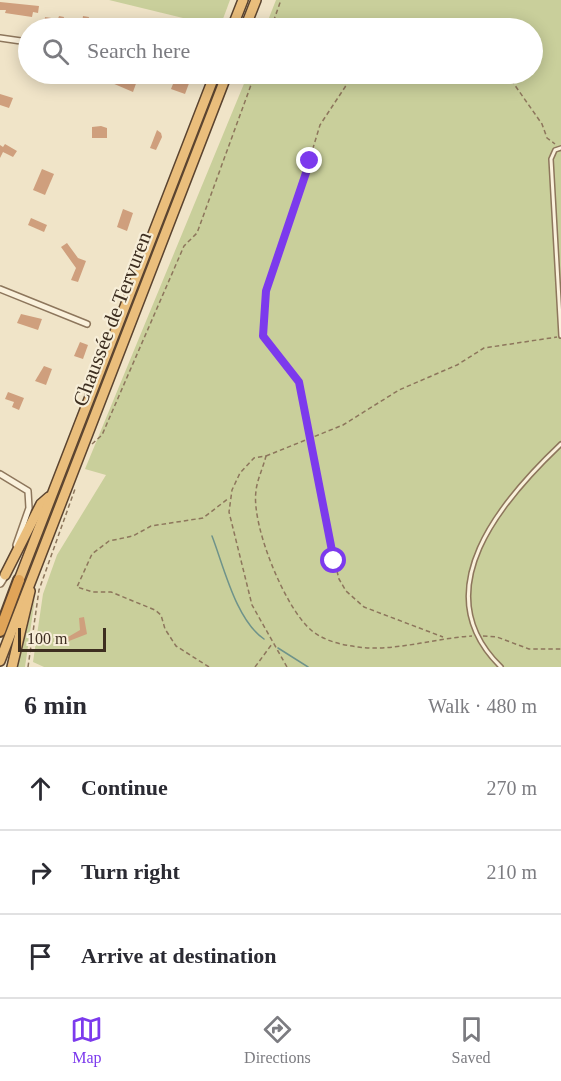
<!DOCTYPE html>
<meta charset="utf-8">
<style>
body{margin:0;font-family:"Times New Roman",serif;background:#f7f7f7;color:#2b2b33}
.scale{position:absolute;left:18px;bottom:15px;width:88px;box-sizing:border-box;padding-left:6px;border:3px solid #3d2e20;border-top:0;font-size:16px;line-height:21px;white-space:nowrap;color:#3d2e20;-webkit-text-stroke:4px #f7eed8;paint-order:stroke}
.stop{position:absolute;width:18px;height:18px;margin:-14px;border:4px solid #7c3aed;border-radius:50%;background:#fff}
.stop.end{background:#7c3aed;border-color:#fff;box-shadow:0 2px 6px #0008}
.list{margin:0;padding:0;list-style:none}
h2{display:flex;justify-content:space-between;align-items:center;height:78px;margin:0;padding:0 24px;font-size:26px}
h2 small{font-size:20px;font-weight:400;color:#7c7c81}
.list li{display:grid;grid-template-columns:39px 1fr auto;gap:18px;align-items:center;box-sizing:border-box;height:84px;padding:0 24px;border-top:2px solid #e1e1e2}
.list b{display:block;font-size:22px;white-space:nowrap}
.list em{font-size:20px;font-style:normal;color:#7c7c81}
.icon{flex:none;width:33px;height:33px;fill:none;stroke:currentColor;stroke-width:2;stroke-linecap:round;stroke-linejoin:round}
.map{position:relative;flex:none;width:561px;height:667px;overflow:hidden}
.search{position:absolute;background:#fff;box-shadow:0 3px 15px #0003;left:18px;right:18px;top:18px;height:66px;display:flex;align-items:center;gap:15px;box-sizing:border-box;padding:0 21px;border-radius:33px;color:#7c7c81;font-size:22px}
.sheet{height:330px;background:#fff}
nav{display:flex;justify-content:space-around;align-items:center;box-sizing:border-box;height:84px;border-top:2px solid #e1e1e2;background:#fff;font-size:16px;color:#7c7c81}
nav a{display:grid;justify-items:center;gap:3px}
nav .on{color:#7c3aed}
.map>svg:first-child{display:block}
.green{fill:#c9cf9b}
.lines{fill:none;stroke-linecap:round;stroke-linejoin:round}
.stream{stroke:#6f938a;stroke-width:1.5}
.building{fill:#cf9f7d}
.service-casing{stroke:#8d765c;stroke-width:6}
.minor-casing{stroke:#8d765c;stroke-width:8}
.tertiary-casing{stroke:#8d765c;stroke-width:10}
.trunk-casing{stroke:#5b4430;stroke-width:12}
.motorway-casing{stroke:#5b4430;stroke-width:14}
.path{stroke:#8d765c;stroke-width:1.5;stroke-dasharray:4.5 3;stroke-linecap:butt}
.service{stroke:#faf1dc;stroke-width:3}
.minor{stroke:#faf1dc;stroke-width:5}
.tertiary{stroke:#faf1dc;stroke-width:7}
.trunk{stroke:#eabe7c;stroke-width:9}
.motorway{stroke:#e0a458;stroke-width:10}
.route{stroke:#7c3aed;stroke-width:8}
.labels{text-anchor:middle;stroke-width:4.5;stroke-linejoin:round;paint-order:stroke}
.street-label{font-size:21px;fill:#3d2e20;stroke:#f7eed8}
</style>
<div class="map">
<svg width="561" height="667" viewBox="0 0 561 667">
<rect width="100%" height="100%" fill="#f0e4c8"/>
<g class="green">
<path d="M109,0H230L220,27Z"/>
<path d="M276,0H561V667H44L33,662L43,594L57,555L106,475L85,469L248,74H532V28H265Z"/>
<path d="M35,598L25,667H17Z"/>
</g>
<g class="lines">
<g class="stream">
<path d="M212,536C224,567 236,620 264,639"/>
<path d="M278,648L308,667"/>
</g>
</g>
<g class="building">
<path d="M0,2L39,6L38,13L33,12L32,17L5,13L6,10H0Z"/>
<path d="M59,16L64,17L62,28L44,25L45,17L58,19Z"/>
<path d="M83,16L89,17L88,22L108,23L118,26V28H71L72,22L82,23Z"/>
<path d="M116,74L138,78L133,92L112,83Z"/>
<path d="M185,75L191,78L185,94L171,89L175,79L182,81Z"/>
<path d="M0,94L13,98L9,108L0,105Z"/>
<path d="M101,126L107,128V138H92V127Z"/>
<path d="M157,130L161,133L162,137L156,150L150,148Z"/>
<path d="M5,144L17,151L13,157L3,152L0,158V145L3,147Z"/>
<path d="M42,169L54,174L45,195L33,190Z"/>
<path d="M123,209L133,213L127,231L117,227Z"/>
<path d="M31,218L47,225L44,232L28,225Z"/>
<path d="M67,243L78,258L86,261L78,282L71,280L76,268L61,247Z"/>
<path d="M21,314L42,319L38,330L17,323Z"/>
<path d="M80,342L88,345L83,359L74,356Z"/>
<path d="M44,366L52,369L46,385L35,381Z"/>
<path d="M8,392L24,398L19,410L12,407L14,402L5,399Z"/>
<path d="M84,617L87,634L69,641L68,637L80,630L79,618Z"/>
</g>
<g class="lines">
<g class="service-casing">
<g id="service">
<path d="M561,148L555,150L551,159L561,336"/>
<path d="M501,667C423,591 502,500 561,444"/>
</g>
</g>
<g class="minor-casing">
<g id="minor">
<path d="M0,38L28,42"/>
<path d="M0,289L87,324"/>
<path d="M0,474L28,491L29,508L16,545"/>
</g>
</g>
<g class="tertiary-casing">
<path id="tertiary" d="M0,583L5,575"/>
</g>
<g class="trunk-casing">
<g id="trunk">
<path d="M232,28L243,0"/>
<path d="M245,28L256,0"/>
<path d="M5,575L41,504L49,497"/>
<path d="M19,580L215,74"/>
<path d="M0,661L227,74"/>
<path d="M12,667L30,591"/>
</g>
</g>
<g class="motorway-casing">
<path id="motorway" d="M0,631L19,580"/>
</g>
<g class="path">
<path d="M271,28L281,0"/>
<path d="M364,74L349,81L320,125L296,204L266,291L263,336L299,382L330,543L339,579L346,591L364,607L443,637"/>
<path d="M507,74L542,124L547,138L555,144"/>
<path d="M92,444L102,435L184,246L197,233L255,74"/>
<path d="M266,456L343,425L399,390L457,365L484,348L557,337"/>
<path d="M483,636L497,637L529,649H561"/>
<path d="M28,667L39,590L75,489"/>
<path d="M209,667L176,646L165,629L161,615L155,610L111,592H93L77,587L92,554L109,541L133,536L151,526L203,518L229,498"/>
<path d="M255,667L272,644"/>
<path d="M287,667L252,605L229,512L232,490L240,473L254,458L266,456C263,468 257,480 256,491C251,525 285,608 311,630C324,641 342,645 358,647C393,652 436,638 472,636"/>
</g>
<use href="#service" class="service"/>
<use href="#minor" class="minor"/>
<use href="#tertiary" class="tertiary"/>
<use href="#trunk" class="trunk"/>
<use href="#motorway" class="motorway"/>
</g>
<g class="lines">
<path class="route" d="M310,161L266,291L263,336L299,382L334,561"/>
</g>
<g class="labels">
<g class="street-label">
<text transform="translate(112 319) rotate(-69)" y="7">Chaussée de Tervuren</text>
</g>
</g>
</svg>
<div class="scale">100 m</div>
<div class="stop" style="left:334px;top:561px"></div>
<div class="stop end" style="left:310px;top:161px"></div>
<div class="search"><svg class="icon" aria-label="search" viewBox="0 0 24 24"><circle cx="10" cy="10" r="6"/><path d="M15 15l6 6"/></svg>Search here</div>
</div>
<section class="sheet">
<h2>6 min<small>Walk · 480 m</small></h2>
<ul class="list">
<li><svg class="icon" aria-label="ahead" viewBox="0 0 24 24"><path d="M12 20V5M6 11l6-6 6 6"/></svg><div><b>Continue</b></div><em>270 m</em></li>
<li><svg class="icon" aria-label="right" viewBox="0 0 24 24"><path d="M7 20v-9h11M14 6l5 5-5 5"/></svg><div><b>Turn right</b></div><em>210 m</em></li>
<li><svg class="icon" aria-label="arrive" viewBox="0 0 24 24"><path d="M6 21V4h12l-3 4 3 4H6"/></svg><div><b>Arrive at destination</b></div></li>
</ul>
</section>
<nav>
<a class="on"><svg class="icon" aria-label="map" viewBox="0 0 24 24"><path d="M3 6l6-2 6 2 6-2v14l-6 2-6-2-6 2zM9 4v14M15 6v14"/></svg>Map</a>
<a><svg class="icon" aria-label="directions" viewBox="0 0 24 24"><path d="M12 3l9 9-9 9-9-9zM9 14v-3h6M13 9l2 2-2 2"/></svg>Directions</a>
<a><svg class="icon" aria-label="saved" viewBox="0 0 24 24"><path d="M7 4h10v16l-5-4-5 4z"/></svg>Saved</a>
</nav>
